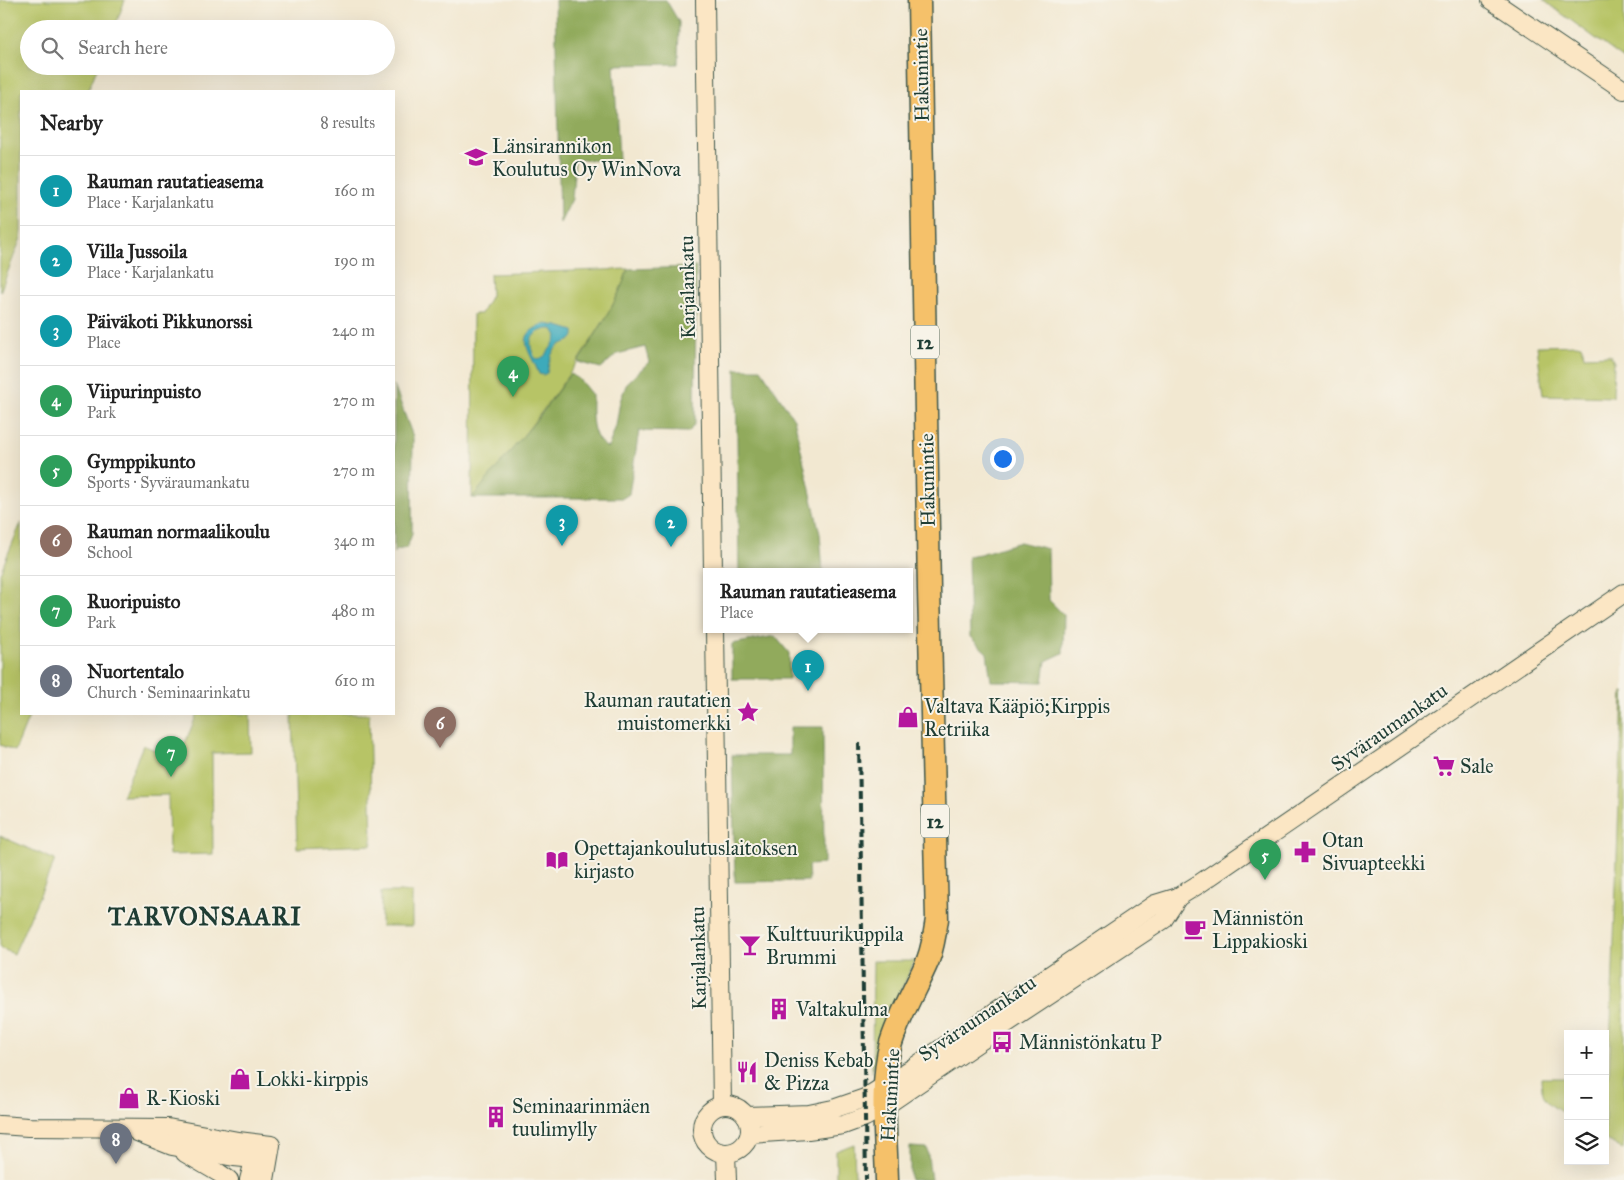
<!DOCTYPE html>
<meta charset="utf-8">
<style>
body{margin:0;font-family:"IM FELL Great Primer",serif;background:#f2f2f2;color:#222}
.controls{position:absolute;right:15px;bottom:15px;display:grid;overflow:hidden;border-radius:0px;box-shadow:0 5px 20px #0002}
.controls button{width:45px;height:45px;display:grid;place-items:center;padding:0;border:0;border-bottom:1px solid #e0e0e0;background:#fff;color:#222;font:25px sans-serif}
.you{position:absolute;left:1002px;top:458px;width:18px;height:18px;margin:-12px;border:4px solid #fff;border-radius:50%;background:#1a73e8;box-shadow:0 0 0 8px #1a73e833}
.badge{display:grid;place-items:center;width:32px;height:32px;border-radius:50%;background:#b45309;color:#fff;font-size:16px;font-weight:700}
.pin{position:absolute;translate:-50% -41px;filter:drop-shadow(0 1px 2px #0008)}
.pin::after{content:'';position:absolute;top:26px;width:18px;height:15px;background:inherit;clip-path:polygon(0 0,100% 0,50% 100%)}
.popup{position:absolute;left:703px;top:568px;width:210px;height:65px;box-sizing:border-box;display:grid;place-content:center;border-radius:0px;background:#fff;filter:drop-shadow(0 1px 4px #0005);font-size:16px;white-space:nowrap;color:#767676}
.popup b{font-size:19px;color:#222}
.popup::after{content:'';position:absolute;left:50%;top:100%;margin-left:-10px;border:10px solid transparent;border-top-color:#fff}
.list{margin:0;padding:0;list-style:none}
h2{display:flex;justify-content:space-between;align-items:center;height:65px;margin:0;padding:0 20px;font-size:21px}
h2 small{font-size:16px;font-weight:400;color:#767676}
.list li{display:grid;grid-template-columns:32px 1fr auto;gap:15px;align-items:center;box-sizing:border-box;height:70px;padding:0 20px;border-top:1px solid #e0e0e0}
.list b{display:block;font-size:19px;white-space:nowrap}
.list p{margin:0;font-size:16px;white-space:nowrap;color:#767676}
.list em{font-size:16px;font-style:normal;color:#767676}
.icon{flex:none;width:28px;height:28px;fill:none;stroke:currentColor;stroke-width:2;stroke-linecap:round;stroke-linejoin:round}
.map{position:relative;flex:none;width:1624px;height:1180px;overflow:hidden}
.search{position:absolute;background:#fff;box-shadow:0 5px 20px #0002;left:20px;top:20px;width:375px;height:55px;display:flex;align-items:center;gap:12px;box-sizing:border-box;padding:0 18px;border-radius:28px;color:#767676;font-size:19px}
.panel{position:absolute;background:#fff;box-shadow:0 5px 20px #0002;left:20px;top:90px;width:375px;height:625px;border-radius:0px}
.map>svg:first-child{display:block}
.green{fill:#b7c466;stroke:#6b804d}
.forest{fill:#91aa5b;stroke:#587448}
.water{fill:#3caabb;stroke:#2e7478;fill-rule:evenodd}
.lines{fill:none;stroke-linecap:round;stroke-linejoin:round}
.secondary-casing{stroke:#3f574c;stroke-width:20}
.highway-casing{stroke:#3f574c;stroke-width:25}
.secondary{stroke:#fbe6c4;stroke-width:18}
.highway{stroke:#f5c16b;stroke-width:22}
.rail{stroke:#1f3d34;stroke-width:4;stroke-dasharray:8 4;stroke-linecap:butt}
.labels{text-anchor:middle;stroke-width:4;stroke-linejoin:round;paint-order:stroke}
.shield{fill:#f7f3e8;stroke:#60746a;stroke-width:1}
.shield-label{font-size:19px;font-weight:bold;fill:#1f3d34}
.street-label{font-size:20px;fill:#1f3d34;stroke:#f7f3e8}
.poi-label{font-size:20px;fill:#1f3d34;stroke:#f7f3e8;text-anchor:start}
.district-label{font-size:25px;font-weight:bold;letter-spacing:1px;fill:#1f3d34;stroke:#f7f3e8}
</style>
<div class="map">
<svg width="1624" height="1180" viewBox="0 0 1624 1180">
<rect width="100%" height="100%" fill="#f7f3e8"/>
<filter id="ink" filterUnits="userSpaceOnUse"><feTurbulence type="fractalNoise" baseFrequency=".02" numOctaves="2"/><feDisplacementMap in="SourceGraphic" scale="10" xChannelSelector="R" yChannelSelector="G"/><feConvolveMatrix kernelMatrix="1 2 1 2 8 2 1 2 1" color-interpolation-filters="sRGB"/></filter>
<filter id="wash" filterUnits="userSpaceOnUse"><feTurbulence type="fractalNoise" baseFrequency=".0096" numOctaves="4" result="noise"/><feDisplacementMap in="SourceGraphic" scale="20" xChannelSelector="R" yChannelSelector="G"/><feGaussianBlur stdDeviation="1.12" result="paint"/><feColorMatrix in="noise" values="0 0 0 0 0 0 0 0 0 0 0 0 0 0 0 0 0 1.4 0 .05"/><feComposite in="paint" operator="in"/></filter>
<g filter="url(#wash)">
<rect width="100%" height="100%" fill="#f2e8d1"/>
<g class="green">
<path d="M0,0H125L114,29H29V66H98L88,91H21V238L0,292Z"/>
<path d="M1543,0H1624V59Z"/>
<path d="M628,269C618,300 601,326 583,353C550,404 512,451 472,498L473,314H481L491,295L490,274Z"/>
<path d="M1582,345L1584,356L1610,355L1614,362L1613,397L1543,395L1537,346Z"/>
<path d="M21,523V714H30L15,751L0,745V573Z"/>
<path d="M1623,692H1624V1150L1605,1139V1077H1609Z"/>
<path d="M197,714H250L251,752L212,753L213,854L169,855L168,795L122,796L143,745L178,760Z"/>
<path d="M293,714H369L372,845L297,848Z"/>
<path d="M0,836L55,860L14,954L0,948Z"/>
<rect x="381" y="892" width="31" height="34"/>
<path d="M873,961H914C909,977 900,990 894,1004C884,1026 879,1049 872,1072Z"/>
<path d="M1541,1078H1568V1116C1548,1103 1542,1103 1541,1078Z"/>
<path d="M854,1144L855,1180H836V1151Z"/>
</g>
<g class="forest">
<path d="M555,0H666L679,22L678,64L614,65L619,159L575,160L572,199L560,223Z"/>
<path d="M696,267L695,423L689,432L639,431L629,494L623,498H472L542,413L570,374L579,379L592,395C592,413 589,438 608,448L616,426L620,401L627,383L649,362L645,347L617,354L601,368L578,362C597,332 617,304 628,269Z"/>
<path d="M736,369H761L794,419L820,534L823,572H739Z"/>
<path d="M394,385L413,437L412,534L407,548L396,550L394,553Z"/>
<path d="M1020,542L1048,549L1049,600L1064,615L1063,653L1046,661L1043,682L991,681L987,653L970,637L968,556L980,554Z"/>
<path d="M775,636L789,653V679H732V644Z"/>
<path d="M790,727H823L824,864L808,865L809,881L735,882L732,755H790Z"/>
<path d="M910,1147L927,1148L931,1180H910Z"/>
</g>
<path class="water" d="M545,324L558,326L574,331C576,343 564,341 558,346C550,353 549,364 547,373L543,375L539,374C531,352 512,335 545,324ZM547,329H553L557,336C556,340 547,355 543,357C540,359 538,359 535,358C527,342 530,333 547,329Z"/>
</g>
<g filter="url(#ink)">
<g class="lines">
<g class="secondary-casing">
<g id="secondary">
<path d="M705,0L713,572"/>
<path d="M1491,0L1624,90"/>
<path d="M715,630L722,1105"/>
<circle cx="726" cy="1129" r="24"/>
<path d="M746,1116L809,1114L833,1109L865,1098L914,1067L1155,904L1178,897L1199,884L1624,593"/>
<path d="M0,1125L28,1127L168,1128L238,1141L271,1145L265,1180"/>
<path d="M137,1132L172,1146L234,1157L255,1159"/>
<path d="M750,1134L808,1130L843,1125L865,1117L885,1106L998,1029L1163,920L1178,897"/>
<path d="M185,1153L219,1173L229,1180"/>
<path d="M726,1153L727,1180"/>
<path d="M249,1180L257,1149"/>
</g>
</g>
<g class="highway-casing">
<path id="highway" d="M887,1180C886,1138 880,1083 891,1043C900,1014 916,988 928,960C933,947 935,933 937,919L929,590L919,0"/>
</g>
<use href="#secondary" class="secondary"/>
<use href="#highway" class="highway"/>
<path class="rail" d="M859,743L866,1180"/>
</g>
</g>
<defs>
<g id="school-bare" transform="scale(1.725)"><path d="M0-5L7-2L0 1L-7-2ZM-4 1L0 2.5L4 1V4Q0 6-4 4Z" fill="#b5179e" stroke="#f7f3e8" stroke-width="2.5" paint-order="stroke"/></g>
<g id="sight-bare" transform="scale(1.725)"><path d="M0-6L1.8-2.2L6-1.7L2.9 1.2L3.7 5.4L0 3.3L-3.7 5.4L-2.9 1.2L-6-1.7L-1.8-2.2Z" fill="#b5179e" stroke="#f7f3e8" stroke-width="2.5" paint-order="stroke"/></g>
<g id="shop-bare" transform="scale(1.725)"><path d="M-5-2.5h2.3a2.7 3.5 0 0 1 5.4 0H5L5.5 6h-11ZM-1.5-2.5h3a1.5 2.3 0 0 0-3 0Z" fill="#b5179e" stroke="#f7f3e8" stroke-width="2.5" paint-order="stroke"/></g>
<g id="supermarket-bare" transform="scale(1.725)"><path d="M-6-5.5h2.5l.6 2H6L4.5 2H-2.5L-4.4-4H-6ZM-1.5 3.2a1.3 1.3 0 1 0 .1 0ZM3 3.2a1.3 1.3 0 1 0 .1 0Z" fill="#b5179e" stroke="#f7f3e8" stroke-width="2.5" paint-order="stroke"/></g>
<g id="pharmacy-bare" transform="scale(1.725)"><path d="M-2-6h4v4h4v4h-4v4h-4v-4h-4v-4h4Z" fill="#b5179e" stroke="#f7f3e8" stroke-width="2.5" paint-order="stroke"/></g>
<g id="library-bare" transform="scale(1.725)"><path d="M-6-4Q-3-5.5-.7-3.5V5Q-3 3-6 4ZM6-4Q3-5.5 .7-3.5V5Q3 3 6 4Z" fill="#b5179e" stroke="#f7f3e8" stroke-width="2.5" paint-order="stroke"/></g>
<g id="cafe-bare" transform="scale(1.725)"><path d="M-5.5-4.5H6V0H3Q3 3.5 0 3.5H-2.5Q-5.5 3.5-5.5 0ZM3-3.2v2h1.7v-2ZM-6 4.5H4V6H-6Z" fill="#b5179e" stroke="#f7f3e8" stroke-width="2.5" paint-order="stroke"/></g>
<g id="bar-bare" transform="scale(1.725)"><path d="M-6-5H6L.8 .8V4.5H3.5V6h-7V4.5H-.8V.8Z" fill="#b5179e" stroke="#f7f3e8" stroke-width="2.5" paint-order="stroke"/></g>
<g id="building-bare" transform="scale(1.725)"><path d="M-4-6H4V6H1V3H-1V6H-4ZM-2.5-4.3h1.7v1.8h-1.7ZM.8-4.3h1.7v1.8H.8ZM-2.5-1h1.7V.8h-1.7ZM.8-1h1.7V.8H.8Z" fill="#b5179e" stroke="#f7f3e8" stroke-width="2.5" paint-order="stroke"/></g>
<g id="bus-bare" transform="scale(1.725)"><path d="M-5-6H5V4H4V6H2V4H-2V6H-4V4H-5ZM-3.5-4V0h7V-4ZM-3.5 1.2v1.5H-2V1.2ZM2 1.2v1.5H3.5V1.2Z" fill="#b5179e" stroke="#f7f3e8" stroke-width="2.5" paint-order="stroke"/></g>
<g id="restaurant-bare" transform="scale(1.725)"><path d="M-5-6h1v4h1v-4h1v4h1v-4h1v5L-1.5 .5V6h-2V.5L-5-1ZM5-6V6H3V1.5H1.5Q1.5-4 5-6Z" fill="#b5179e" stroke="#f7f3e8" stroke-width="2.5" paint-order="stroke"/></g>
</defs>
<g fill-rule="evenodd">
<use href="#school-bare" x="476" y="157"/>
<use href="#sight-bare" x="748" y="712"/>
<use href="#shop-bare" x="908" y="717"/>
<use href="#supermarket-bare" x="1444" y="766"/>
<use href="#pharmacy-bare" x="1305" y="852"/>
<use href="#library-bare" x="557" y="860"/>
<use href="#cafe-bare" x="1195" y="929"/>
<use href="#bar-bare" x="750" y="945"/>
<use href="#building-bare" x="779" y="1009"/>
<use href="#bus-bare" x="1002" y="1042"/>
<use href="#restaurant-bare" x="747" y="1072"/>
<use href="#shop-bare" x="240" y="1079"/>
<use href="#shop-bare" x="129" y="1098"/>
<use href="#building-bare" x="496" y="1117"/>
</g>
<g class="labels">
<g class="shield">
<rect x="911" y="325.5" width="28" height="33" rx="4"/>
<rect x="921" y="804.5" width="28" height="33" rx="4"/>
</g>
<g class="shield-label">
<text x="925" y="349">12</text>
<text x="935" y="828">12</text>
</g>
<g class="street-label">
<text transform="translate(921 75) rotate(-91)" y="7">Hakunintie</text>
<text transform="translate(687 287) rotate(-91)" y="7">Karjalankatu</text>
<text transform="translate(927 480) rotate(-91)" y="7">Hakunintie</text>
<text transform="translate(1389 727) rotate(-35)" y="7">Syväraumankatu</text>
<text transform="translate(698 958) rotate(-91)" y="7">Karjalankatu</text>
<text transform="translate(977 1018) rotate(-34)" y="7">Syväraumankatu</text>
<text transform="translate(890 1095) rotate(-87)" y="7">Hakunintie</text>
</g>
<g class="poi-label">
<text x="492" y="153">Länsirannikon<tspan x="492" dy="23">Koulutus Oy WinNova</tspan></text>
<text x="731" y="707" text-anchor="end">Rauman rautatien<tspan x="731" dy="23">muistomerkki</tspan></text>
<text x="924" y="713">Valtava Kääpiö;Kirppis<tspan x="924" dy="23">Retriika</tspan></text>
<text x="1460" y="773">Sale</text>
<text x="1322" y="847">Otan<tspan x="1322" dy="23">Sivuapteekki</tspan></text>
<text x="574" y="855">Opettajankoulutuslaitoksen<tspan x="574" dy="23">kirjasto</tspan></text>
<text x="1212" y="925">Männistön<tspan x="1212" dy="23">Lippakioski</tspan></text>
<text x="766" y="941">Kulttuurikuppila<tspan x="766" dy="23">Brummi</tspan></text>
<text x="796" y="1016">Valtakulma</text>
<text x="1019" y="1049">Männistönkatu P</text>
<text x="764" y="1067">Deniss Kebab<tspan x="764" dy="23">&amp; Pizza</tspan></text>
<text x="256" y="1086">Lokki-kirppis</text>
<text x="146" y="1105">R-Kioski</text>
<text x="512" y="1113">Seminaarinmäen<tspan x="512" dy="23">tuulimylly</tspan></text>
</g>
<g class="district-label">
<text x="205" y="925">TARVONSAARI</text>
</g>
</g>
</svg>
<div class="controls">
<button>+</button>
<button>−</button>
<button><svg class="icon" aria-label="layers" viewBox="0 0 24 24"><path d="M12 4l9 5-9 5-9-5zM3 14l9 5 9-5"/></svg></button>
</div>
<div class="you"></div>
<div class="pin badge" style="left:808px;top:691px;background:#0f9aa8">1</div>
<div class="popup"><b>Rauman rautatieasema</b>Place</div>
<div class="pin badge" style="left:671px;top:547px;background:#0f9aa8">2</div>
<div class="pin badge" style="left:562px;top:546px;background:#0f9aa8">3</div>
<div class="pin badge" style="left:513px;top:397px;background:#2e9e5b">4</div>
<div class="pin badge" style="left:1265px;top:880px;background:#2e9e5b">5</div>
<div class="pin badge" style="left:440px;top:748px;background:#8d6e63">6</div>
<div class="pin badge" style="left:171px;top:777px;background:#2e9e5b">7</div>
<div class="pin badge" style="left:116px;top:1164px;background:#6b7280">8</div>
<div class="search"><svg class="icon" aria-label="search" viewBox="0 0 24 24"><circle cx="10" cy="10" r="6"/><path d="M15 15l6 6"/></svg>Search here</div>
<section class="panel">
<h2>Nearby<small>8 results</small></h2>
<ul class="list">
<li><span class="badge" style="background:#0f9aa8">1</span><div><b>Rauman rautatieasema</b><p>Place · Karjalankatu</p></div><em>160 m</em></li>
<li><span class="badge" style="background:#0f9aa8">2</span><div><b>Villa Jussoila</b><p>Place · Karjalankatu</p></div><em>190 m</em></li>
<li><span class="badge" style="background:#0f9aa8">3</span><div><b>Päiväkoti Pikkunorssi</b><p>Place</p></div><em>240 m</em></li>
<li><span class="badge" style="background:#2e9e5b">4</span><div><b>Viipurinpuisto</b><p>Park</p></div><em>270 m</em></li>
<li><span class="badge" style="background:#2e9e5b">5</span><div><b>Gymppikunto</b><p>Sports · Syväraumankatu</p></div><em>270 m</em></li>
<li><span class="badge" style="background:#8d6e63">6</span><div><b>Rauman normaalikoulu</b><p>School</p></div><em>340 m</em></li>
<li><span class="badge" style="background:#2e9e5b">7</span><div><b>Ruoripuisto</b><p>Park</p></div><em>480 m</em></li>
<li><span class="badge" style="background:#6b7280">8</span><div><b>Nuortentalo</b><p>Church · Seminaarinkatu</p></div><em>610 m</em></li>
</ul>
</section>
</div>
